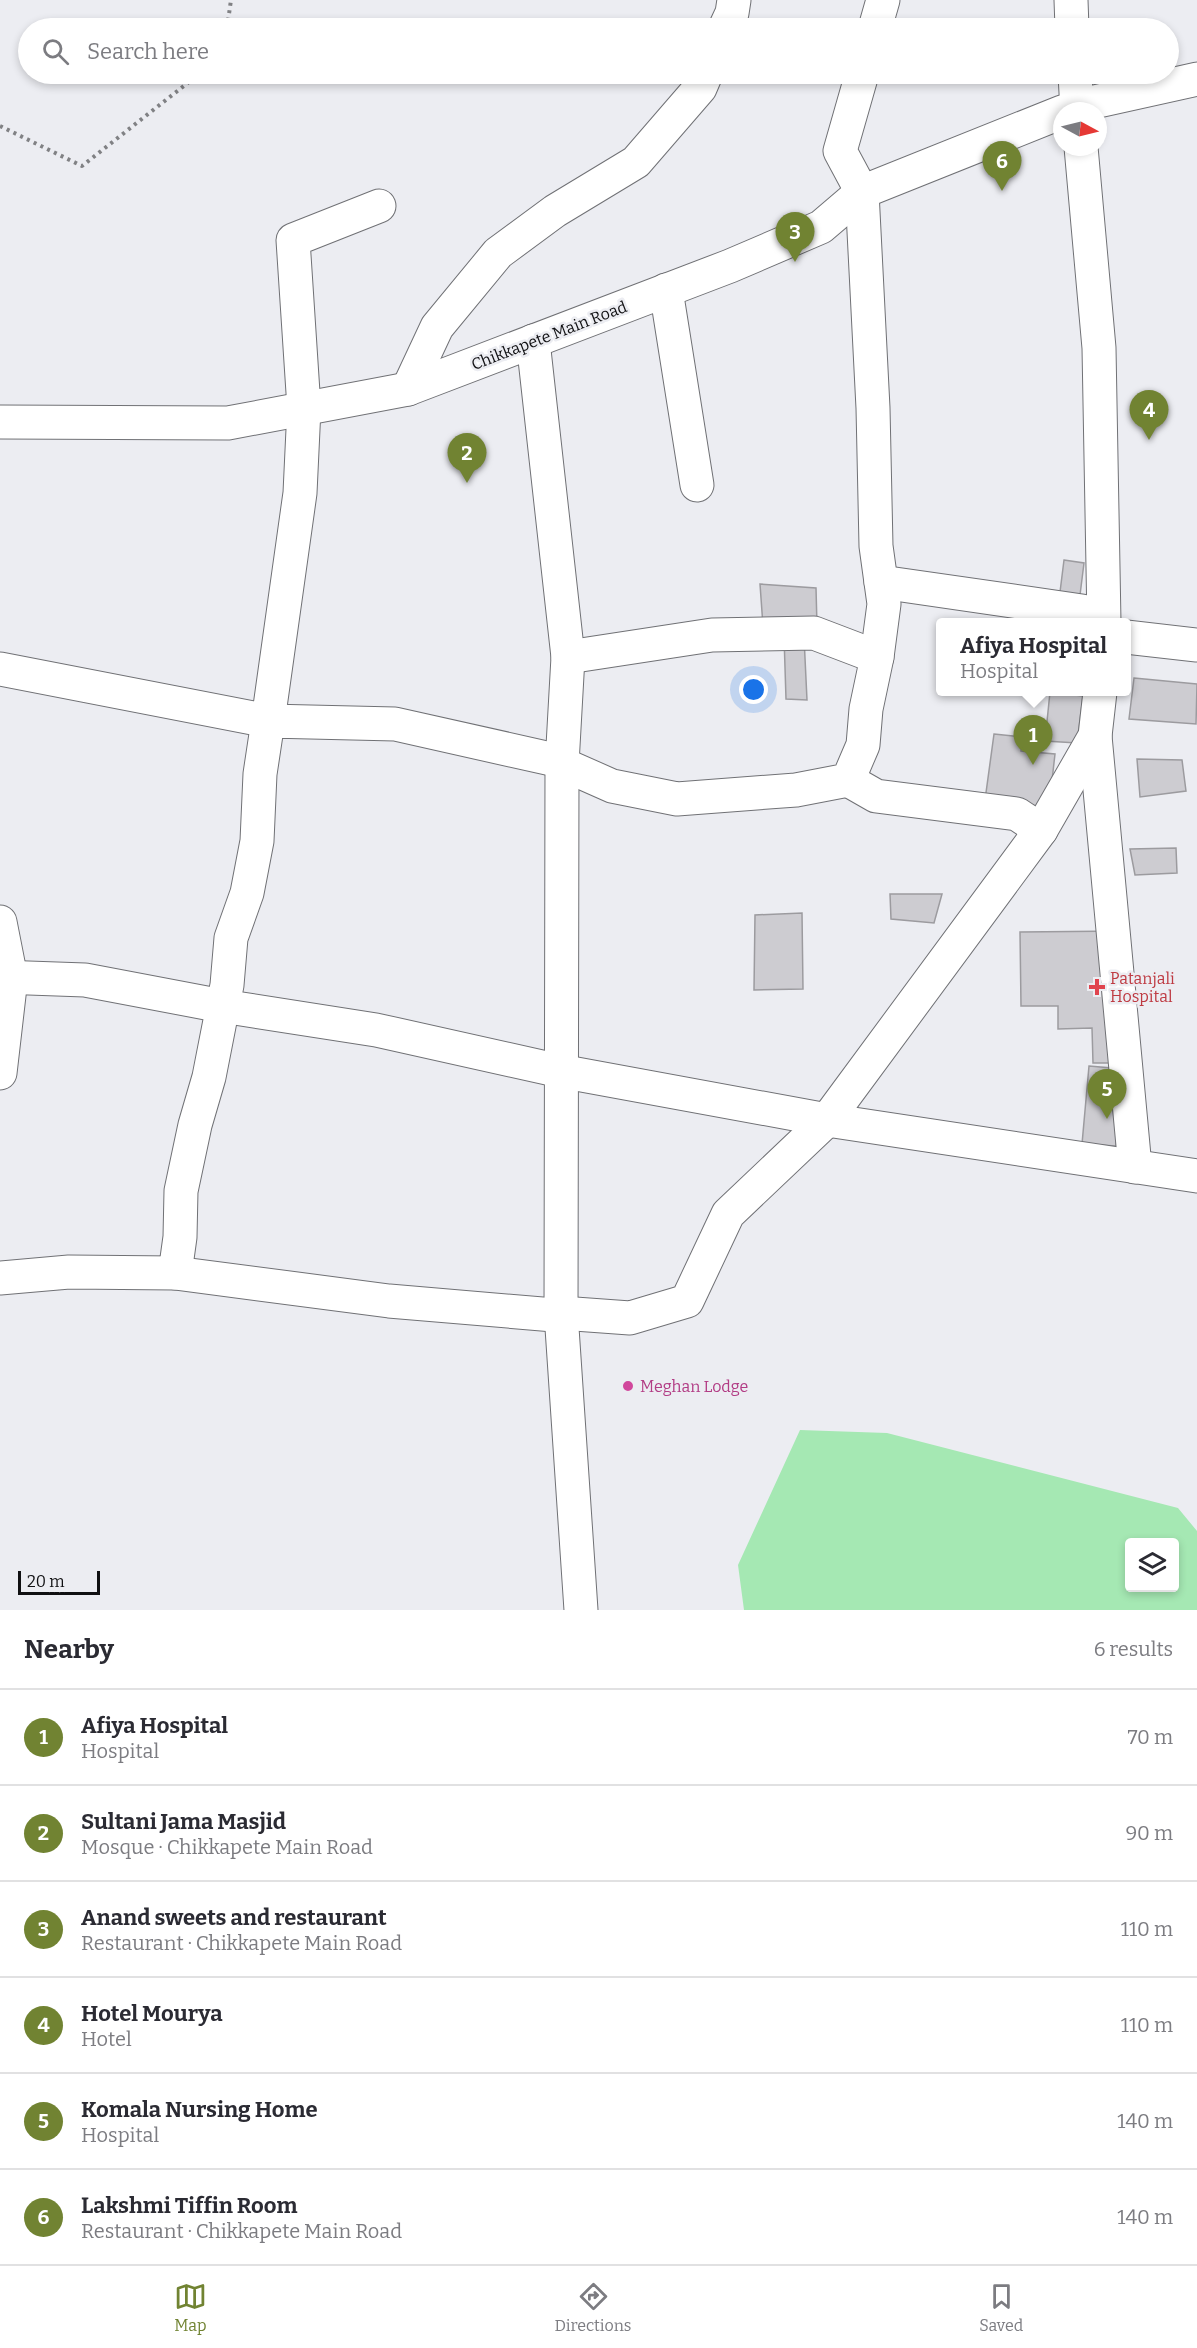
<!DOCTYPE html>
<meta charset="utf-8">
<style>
body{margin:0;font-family:Bitter,serif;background:#f7f7f7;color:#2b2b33}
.controls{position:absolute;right:18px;bottom:18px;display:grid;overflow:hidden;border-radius:6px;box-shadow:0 3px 9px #0003}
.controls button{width:54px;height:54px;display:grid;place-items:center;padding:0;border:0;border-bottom:2px solid #e1e1e2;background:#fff;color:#2b2b33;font:30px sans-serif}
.compass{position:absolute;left:1053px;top:102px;width:54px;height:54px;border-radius:50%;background:#fff;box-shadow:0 3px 9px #0003;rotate:97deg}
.scale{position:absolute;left:18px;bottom:15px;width:82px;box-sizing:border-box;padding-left:6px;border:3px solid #101012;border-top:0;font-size:16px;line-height:21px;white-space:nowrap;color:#101012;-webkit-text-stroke:4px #ecedf2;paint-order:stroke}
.you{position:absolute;left:754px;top:690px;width:21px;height:21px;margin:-15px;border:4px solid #fff;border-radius:50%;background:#1a73e8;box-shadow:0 0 0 9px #1a73e833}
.badge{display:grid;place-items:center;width:39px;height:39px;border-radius:50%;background:#718332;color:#fff;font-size:20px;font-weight:700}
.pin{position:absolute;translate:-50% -50px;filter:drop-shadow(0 2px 3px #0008)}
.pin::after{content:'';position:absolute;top:32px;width:21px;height:18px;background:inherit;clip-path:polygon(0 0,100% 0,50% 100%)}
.popup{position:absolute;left:936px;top:618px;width:195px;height:78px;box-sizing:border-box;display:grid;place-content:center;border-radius:6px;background:#fff;filter:drop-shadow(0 2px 4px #0005);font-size:20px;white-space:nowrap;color:#7c7c81}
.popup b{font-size:22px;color:#2b2b33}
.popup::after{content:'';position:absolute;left:50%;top:100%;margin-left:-12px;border:12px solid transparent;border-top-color:#fff}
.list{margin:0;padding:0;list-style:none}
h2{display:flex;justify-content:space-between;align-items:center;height:78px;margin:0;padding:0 24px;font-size:26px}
h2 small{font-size:20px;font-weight:400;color:#7c7c81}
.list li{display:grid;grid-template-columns:39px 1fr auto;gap:18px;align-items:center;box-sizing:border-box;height:96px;padding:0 24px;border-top:2px solid #e1e1e2}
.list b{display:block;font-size:22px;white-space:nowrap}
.list p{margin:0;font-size:20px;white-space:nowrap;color:#7c7c81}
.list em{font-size:20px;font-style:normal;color:#7c7c81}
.icon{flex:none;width:33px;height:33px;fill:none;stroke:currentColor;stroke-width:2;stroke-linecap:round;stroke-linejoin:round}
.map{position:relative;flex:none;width:1197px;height:1610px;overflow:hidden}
.search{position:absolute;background:#fff;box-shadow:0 3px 9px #0003;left:18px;right:18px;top:18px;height:66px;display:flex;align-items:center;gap:15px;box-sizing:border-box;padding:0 21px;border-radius:33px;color:#7c7c81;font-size:22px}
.sheet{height:654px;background:#fff}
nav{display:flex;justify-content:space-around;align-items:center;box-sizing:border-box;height:84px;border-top:2px solid #e1e1e2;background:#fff;font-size:16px;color:#7c7c81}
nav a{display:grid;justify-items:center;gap:3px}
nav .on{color:#718332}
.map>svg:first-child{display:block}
.green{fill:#a5e8b3;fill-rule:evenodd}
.building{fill:#cdccd1;stroke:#9c9b9f;stroke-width:1.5}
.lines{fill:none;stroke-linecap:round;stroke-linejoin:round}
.minor-casing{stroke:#707175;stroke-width:35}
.path{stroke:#808184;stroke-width:4;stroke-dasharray:3 4.5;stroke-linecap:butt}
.minor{stroke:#fff;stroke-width:33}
.health-dot{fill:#e0444e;stroke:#ecedf2;stroke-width:2}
.hotel-dot{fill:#d1479c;stroke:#ecedf2;stroke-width:2}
.labels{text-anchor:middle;stroke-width:5;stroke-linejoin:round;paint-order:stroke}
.street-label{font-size:16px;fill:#101012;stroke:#ecedf2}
.health-label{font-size:16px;fill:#be3a42;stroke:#ecedf2;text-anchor:start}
.hotel-label{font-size:16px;fill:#b23c85;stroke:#ecedf2;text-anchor:start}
</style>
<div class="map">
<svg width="1197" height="1610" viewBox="0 0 1197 1610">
<rect width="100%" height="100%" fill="#ecedf2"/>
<path class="green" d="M800,1430L887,1433L1178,1508L1197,1531V1610H744L738,1565ZM1130,1542H1174V1588H1130Z"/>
<g class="building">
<path d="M1064,560L1084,563L1080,595L1060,592Z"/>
<path d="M760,584L816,588L817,626H763Z"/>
<path d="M784,636L804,637L807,700L786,699Z"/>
<path d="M1134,678L1197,684L1196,724L1129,719Z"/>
<path d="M1050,692L1083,696L1077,743L1045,741Z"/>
<path d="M994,734L1022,737L1021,751L1055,754L1049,807L985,800Z"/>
<path d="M1137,759L1182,760L1186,791L1140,797Z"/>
<path d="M1176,848L1177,873L1135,875L1130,849Z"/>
<path d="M890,894H942L934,923L891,919Z"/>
<path d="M802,913L803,989L754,990L755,915Z"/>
<path d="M1122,931L1123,1063H1093L1092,1028L1058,1029V1006H1021L1020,932Z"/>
<path d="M1089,1066L1123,1069L1116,1146L1082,1144Z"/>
</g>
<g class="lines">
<g class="minor-casing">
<g id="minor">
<path d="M1071,0L1072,28"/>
<path d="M725,28L732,13L734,0"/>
<path d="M875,28L883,0"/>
<path d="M1075,74L1077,111"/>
<path d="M1066,111L1076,106L1197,79"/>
<path d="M1081,147L1099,348L1104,622"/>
<path d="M666,290L697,485"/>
<path d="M533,341L568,657L562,764L561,1313L581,1610"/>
<path d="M408,389L437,327L498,253L555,211L636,162L700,88L706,74"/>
<path d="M0,422L228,423L408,389L730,266L821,227L862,192L1062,112"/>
<path d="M881,582L1082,611L1093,622"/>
<path d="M1126,637L1197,645"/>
<path d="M568,657L712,635L814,633L877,657"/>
<path d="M0,669L268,721L300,493L304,408L293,240L379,206"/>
<path d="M1095,736L1135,1167"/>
<path d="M848,780L876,796L1017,814L1041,830"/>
<path d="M0,922L11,978L0,1073"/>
<path d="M0,977L85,980L222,1006L376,1030L560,1071L827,1120L1197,1176"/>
<path d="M175,1273L389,1301L554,1315L561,1313L630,1318L687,1301L728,1214L827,1120L1041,830L1095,736L1100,692"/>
<path d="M0,1278L69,1272L175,1273L180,1237L181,1191L195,1125L209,1077L227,985L231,938L247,893L257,841L260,774L268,721L395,724L551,759L612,786L677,799L796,790L848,780L863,745L866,709L877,657L884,604L876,546L873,408L862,192L840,151L862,74"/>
</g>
</g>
<g class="path">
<path d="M227,28L231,0"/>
<path d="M0,126L82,166L199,74"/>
</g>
<use href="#minor" class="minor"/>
</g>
<path class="health-dot" d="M1094 978h6v6h6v6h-6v6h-6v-6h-6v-6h6z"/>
<circle class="hotel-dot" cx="628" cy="1386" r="6"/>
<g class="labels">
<g class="street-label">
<text transform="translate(549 335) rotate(-21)" y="6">Chikkapete Main Road</text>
</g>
<g class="health-label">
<text x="1110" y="984">Patanjali<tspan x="1110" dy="18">Hospital</tspan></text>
</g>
<g class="hotel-label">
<text x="640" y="1392">Meghan Lodge</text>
</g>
</g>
</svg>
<div class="controls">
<button><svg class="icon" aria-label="layers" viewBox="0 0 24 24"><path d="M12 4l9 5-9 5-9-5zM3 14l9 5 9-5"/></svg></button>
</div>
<svg class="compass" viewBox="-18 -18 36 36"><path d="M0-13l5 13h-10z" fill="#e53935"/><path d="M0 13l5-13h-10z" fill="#7c7c81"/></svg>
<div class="scale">20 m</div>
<div class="you"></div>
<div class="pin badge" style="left:1033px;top:765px">1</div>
<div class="popup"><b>Afiya Hospital</b>Hospital</div>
<div class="pin badge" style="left:467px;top:483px">2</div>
<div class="pin badge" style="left:795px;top:262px">3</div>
<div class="pin badge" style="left:1149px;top:440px">4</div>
<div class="pin badge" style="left:1107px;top:1119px">5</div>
<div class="pin badge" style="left:1002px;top:191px">6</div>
<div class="search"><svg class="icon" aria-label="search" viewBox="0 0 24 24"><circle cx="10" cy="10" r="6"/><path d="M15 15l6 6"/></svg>Search here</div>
</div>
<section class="sheet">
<h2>Nearby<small>6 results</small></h2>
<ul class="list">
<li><span class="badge">1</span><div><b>Afiya Hospital</b><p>Hospital</p></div><em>70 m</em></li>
<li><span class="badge">2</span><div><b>Sultani Jama Masjid</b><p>Mosque · Chikkapete Main Road</p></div><em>90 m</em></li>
<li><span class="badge">3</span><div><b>Anand sweets and restaurant</b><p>Restaurant · Chikkapete Main Road</p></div><em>110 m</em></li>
<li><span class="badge">4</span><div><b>Hotel Mourya</b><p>Hotel</p></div><em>110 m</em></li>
<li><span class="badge">5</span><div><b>Komala Nursing Home</b><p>Hospital</p></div><em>140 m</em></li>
<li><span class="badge">6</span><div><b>Lakshmi Tiffin Room</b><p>Restaurant · Chikkapete Main Road</p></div><em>140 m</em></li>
</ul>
</section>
<nav>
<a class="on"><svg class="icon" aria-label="map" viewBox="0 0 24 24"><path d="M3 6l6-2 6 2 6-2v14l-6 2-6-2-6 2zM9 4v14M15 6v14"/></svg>Map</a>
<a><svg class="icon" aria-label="directions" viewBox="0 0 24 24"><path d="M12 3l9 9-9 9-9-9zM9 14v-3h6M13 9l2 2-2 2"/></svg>Directions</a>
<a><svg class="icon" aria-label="saved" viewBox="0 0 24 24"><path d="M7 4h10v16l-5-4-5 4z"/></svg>Saved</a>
</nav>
